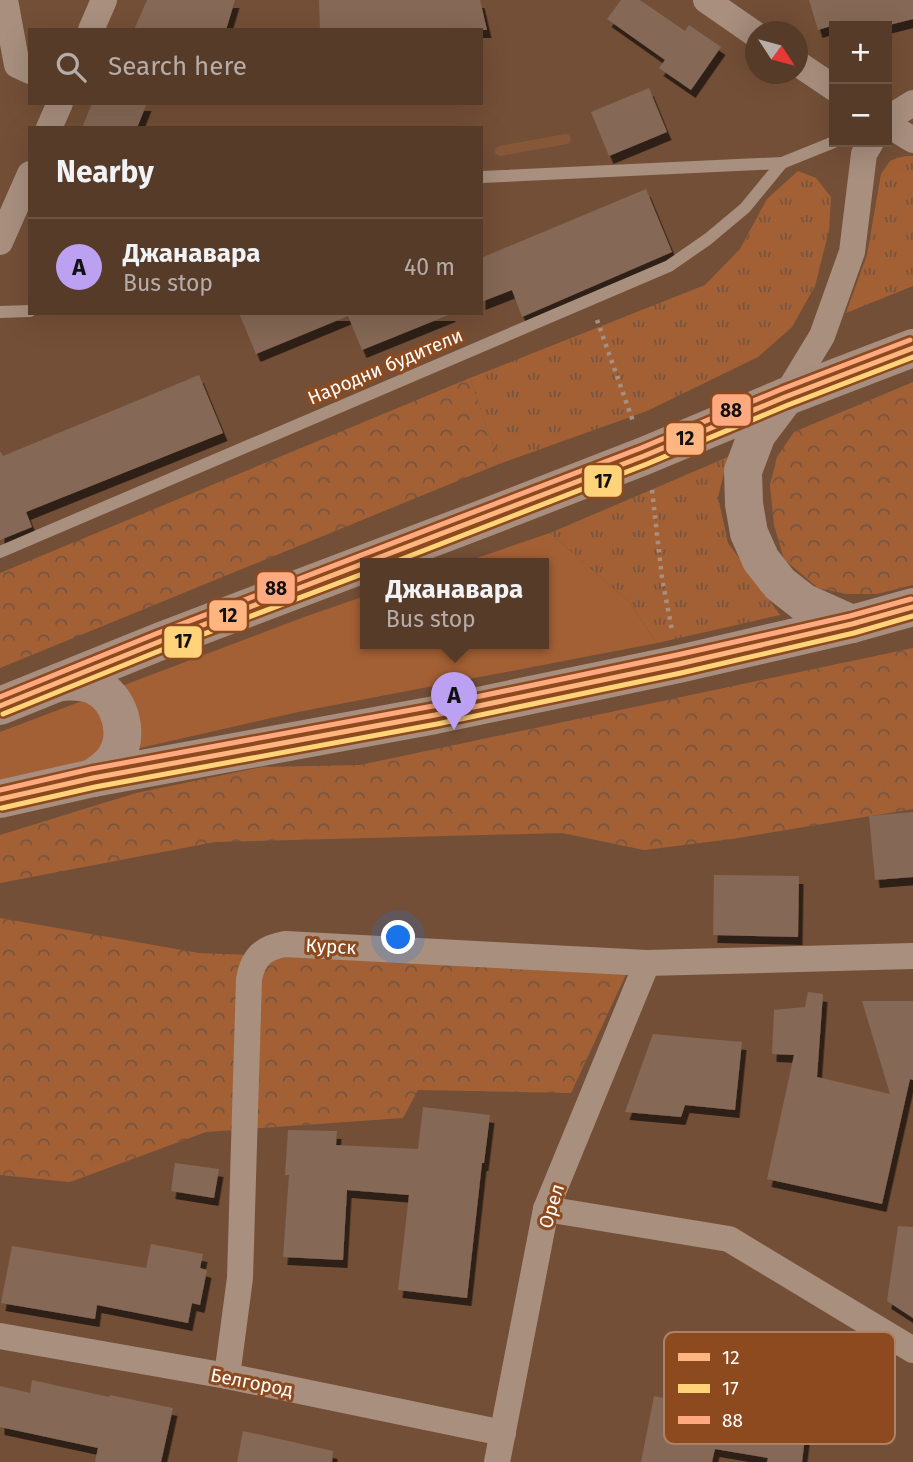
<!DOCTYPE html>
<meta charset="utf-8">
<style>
body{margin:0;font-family:"Fira Sans",sans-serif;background:#604635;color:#f1f3f6}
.controls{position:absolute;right:21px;top:21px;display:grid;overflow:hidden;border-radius:0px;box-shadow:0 7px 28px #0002}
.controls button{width:63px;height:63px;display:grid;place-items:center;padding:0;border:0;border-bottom:2px solid #6d5546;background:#573b29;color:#f1f3f6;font:35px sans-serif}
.compass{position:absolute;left:745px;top:21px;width:63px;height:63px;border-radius:50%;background:#573b29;box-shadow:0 7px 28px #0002;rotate:126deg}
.you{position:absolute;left:399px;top:938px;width:24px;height:24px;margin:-18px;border:5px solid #fff;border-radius:50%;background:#1a73e8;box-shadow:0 0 0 10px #1a73e833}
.badge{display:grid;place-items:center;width:46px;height:46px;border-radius:50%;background:#bca0f2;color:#111;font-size:23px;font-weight:700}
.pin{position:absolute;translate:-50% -58px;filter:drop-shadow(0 2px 4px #0008)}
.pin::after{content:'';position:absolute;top:37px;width:24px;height:21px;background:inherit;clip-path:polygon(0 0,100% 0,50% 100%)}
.popup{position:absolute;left:360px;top:558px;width:189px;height:91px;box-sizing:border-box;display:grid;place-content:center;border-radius:0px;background:#573b29;filter:drop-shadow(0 2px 5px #0005);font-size:23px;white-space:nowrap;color:#b6ada8}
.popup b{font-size:26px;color:#f1f3f6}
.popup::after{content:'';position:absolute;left:50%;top:100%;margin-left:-14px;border:14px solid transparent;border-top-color:#573b29}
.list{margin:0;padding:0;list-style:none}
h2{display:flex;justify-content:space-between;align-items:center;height:91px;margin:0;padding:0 28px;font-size:30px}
h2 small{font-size:23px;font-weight:400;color:#b6ada8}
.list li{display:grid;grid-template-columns:46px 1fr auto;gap:21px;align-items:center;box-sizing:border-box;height:98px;padding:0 28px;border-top:2px solid #6d5546}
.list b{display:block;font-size:26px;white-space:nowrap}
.list p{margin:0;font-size:23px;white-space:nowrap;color:#b6ada8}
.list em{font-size:23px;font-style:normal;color:#b6ada8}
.icon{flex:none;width:38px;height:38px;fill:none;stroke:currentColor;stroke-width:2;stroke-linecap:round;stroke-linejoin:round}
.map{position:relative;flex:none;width:913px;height:1462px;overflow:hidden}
.search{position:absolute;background:#573b29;box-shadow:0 7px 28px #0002;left:28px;top:28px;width:455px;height:77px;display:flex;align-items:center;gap:18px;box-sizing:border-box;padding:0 24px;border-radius:0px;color:#b6ada8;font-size:26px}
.panel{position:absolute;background:#573b29;box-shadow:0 7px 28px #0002;left:28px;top:126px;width:455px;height:189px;border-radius:0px}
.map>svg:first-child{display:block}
.grass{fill:url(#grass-tufts)}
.forest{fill:url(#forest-crowns)}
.park{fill:#a46035}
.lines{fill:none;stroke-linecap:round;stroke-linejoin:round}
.stream{stroke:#875838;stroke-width:10}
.building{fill:#856855;filter:url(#shadow)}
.path{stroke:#a88f7e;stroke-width:4.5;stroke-dasharray:3.5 5;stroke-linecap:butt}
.lane{stroke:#a88f7e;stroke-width:12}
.street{stroke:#a88f7e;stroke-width:26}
.primary{stroke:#a78e7e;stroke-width:38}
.bus-1-casing{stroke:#8d4a1e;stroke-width:10}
.bus-2-casing{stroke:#8d4a1e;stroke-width:10}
.bus-3-casing{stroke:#8d4a1e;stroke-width:10}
.bus-1{stroke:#ffb580;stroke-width:5}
.bus-2{stroke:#ffd37a;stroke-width:5}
.bus-3{stroke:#ffa980;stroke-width:5}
.labels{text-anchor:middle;stroke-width:6;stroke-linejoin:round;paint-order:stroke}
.street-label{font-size:19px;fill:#fff;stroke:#8d4a1e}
.key{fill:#8d4a1e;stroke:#af8062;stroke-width:2}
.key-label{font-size:19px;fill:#fff}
.line-badge{stroke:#8d4a1e;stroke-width:2.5}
.pale-badge-label{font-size:19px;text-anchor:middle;font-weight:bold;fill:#111}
</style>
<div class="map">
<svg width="913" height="1462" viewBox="0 0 913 1462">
<defs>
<pattern id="grass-tufts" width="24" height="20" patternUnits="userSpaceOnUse" patternTransform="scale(1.75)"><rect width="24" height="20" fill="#a46035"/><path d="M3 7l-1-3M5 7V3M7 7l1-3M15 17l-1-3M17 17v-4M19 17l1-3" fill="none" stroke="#745542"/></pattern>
<pattern id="forest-crowns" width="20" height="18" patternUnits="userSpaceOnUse" patternTransform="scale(1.75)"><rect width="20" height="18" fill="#a46035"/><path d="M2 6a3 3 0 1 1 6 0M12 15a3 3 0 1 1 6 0" fill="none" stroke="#745542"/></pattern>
<filter id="shadow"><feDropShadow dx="4.5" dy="8" stdDeviation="0" flood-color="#0009"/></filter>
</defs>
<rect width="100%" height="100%" fill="#744f37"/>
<g class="grass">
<path d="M906,156H913V286L846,313L867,255L881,174L890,161L897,158Z"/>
<path d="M798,171L816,178L831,197L829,230L815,286L792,327L758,357L647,411L499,464L470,378L705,285L740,249L767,199Z"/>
<path d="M728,457L718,497L728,543L780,615L657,643L629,602L550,533Z"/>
</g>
<g class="forest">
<path d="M470,378L499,464L0,668V573Z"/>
<path d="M913,382V585L877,594H846L818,588L784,559L774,525L770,485L777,457L794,432Z"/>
<path d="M913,648V809L732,839L644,850L562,833L215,842L0,883V835L136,793L262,767L360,765Z"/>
<path d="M0,918L199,953L628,970L571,1093L418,1090L403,1118L206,1132L70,1182L0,1175Z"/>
</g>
<path class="park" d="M550,533L629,602L657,643L298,712L0,780V732L307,616L365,596V644H543V564H459Z"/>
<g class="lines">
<path class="stream" d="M500,151L566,139"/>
</g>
<g class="building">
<path d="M147,0H235L226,30H134Z"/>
<path d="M319,0H480L487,30H320Z"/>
<path d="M621,0H640L685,31L689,25L721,47L691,90L659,68L665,60L607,19Z"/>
<path d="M809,0H913V19L885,26H831L818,30Z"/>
<path d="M649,88L667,132L609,156L591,112Z"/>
<path d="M92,103H147L137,128H82Z"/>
<path d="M646,189L672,252L522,317L512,290L481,302V258Z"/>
<path d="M239,313H451V314L362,350L348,316L256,354Z"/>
<path d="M199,375L223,433L26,512L32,527L0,540V451L3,456Z"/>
<path d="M913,812V877L875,880L869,816Z"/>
<path d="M714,875L799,876L798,937L713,935Z"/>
<path d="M808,992L823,994L817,1077L890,1094L862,1001H913V1080L910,1079L882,1204L767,1179L794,1055L772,1054L774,1010L805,1007Z"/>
<path d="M653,1034L742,1042L735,1110L685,1105L681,1117L625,1112Z"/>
<path d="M423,1107L490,1115L484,1163H482L467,1298L398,1290L409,1195L347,1190L343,1260L283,1257L289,1175H285L288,1130L337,1131L336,1145L418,1149Z"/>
<path d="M175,1163L219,1169L214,1198L171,1191Z"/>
<path d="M898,1226L913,1227V1318L887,1301Z"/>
<path d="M151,1244L203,1254L200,1268L207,1270L200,1305L192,1303L188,1323L97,1305L95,1319L1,1303L12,1246L146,1268Z"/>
<path d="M32,1380L109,1397L110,1395L173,1408L161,1462H95L98,1448L0,1427V1386L30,1393Z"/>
<path d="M654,1396L757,1415L755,1424L806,1430L802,1462H767L768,1458L715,1449L712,1462H641Z"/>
<path d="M243,1431L333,1451L332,1462H237Z"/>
</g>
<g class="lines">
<g class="path">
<path d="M597,320L634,424"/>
<path d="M652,490L662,578L672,630"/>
</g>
<g class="lane">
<path d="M481,177L782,163"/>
<path d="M0,312L30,311"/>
<path d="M0,552L669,266L708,239L745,208L782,163L834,142"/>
</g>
<g class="street">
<path d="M5,0L17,65L30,71"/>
<path d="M706,0L755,34"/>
<path d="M91,30L104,0"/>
<path d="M797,63L834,88"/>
<path d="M887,119L913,103"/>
<path d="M887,124L913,140"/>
<path d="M49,128L60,103"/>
<path d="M0,242L30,174"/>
<path d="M785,397L822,336L852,252L864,154L871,142"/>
<path d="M546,1209L729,1239L913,1350"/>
<path d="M0,1336L227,1376L503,1433"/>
<path d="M227,1376L240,1278L249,979C253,957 263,948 285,944L647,963L913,956"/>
<path d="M497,1462L546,1209L647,963"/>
</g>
<g class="primary">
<path d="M785,397L757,434L743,471L744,504L749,533L761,560L780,584L803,602L852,624"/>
<path d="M60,682C72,681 82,681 93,685C121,697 131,736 114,760C108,768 100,773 93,778"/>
<path d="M0,706L161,641L482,519L644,456L785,397L913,348"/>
<path d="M0,799L93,778L435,715L679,664L852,624L913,607"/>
</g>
<g class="bus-1-casing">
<g id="bus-1">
<path d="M0,706L161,641L644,456L785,397L913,348"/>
<path d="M0,799L93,778L435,715L679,664L852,624L913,607"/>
</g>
</g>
<g class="bus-2-casing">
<g id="bus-2">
<path d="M389,564L647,464L788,405L913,357"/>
<path d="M3,714L164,649L365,573"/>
<path d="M2,808L95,787L437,724L681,673L854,633L913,616"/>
</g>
</g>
<g class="bus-3-casing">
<g id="bus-3">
<path d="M0,697L158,633L641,448L782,389L910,340"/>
<path d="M0,790L91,769L433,706L677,655L850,616L911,599"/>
</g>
</g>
<use href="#bus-1" class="bus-1"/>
<use href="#bus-2" class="bus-2"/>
<use href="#bus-3" class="bus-3"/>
</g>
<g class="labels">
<g class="street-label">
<text transform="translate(385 366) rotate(-23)" y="7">Народни будители</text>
<text transform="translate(331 946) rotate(3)" y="7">Курск</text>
<text transform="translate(551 1206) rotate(-73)" y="7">Орел</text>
<text transform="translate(252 1382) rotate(11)" y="7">Белгород</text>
</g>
</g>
<rect x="664" y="1332" width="231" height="112" rx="10" class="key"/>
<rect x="678" y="1353" width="32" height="8" fill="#ffb580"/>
<rect x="678" y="1384" width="32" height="9" fill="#ffd37a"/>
<rect x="678" y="1416" width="32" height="8" fill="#ffa980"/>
<g class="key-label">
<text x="722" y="1364">12</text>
<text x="722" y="1395">17</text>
<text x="722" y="1427">88</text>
</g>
<g class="line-badge">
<rect x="711" y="393" width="41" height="34" rx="7" fill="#ffa980"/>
<rect x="665" y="422" width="40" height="34" rx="7" fill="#ffb580"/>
<rect x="583" y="464" width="40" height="34" rx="7" fill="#ffd37a"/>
<rect x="256" y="571" width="40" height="34" rx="7" fill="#ffa980"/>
<rect x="208" y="599" width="40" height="33" rx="7" fill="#ffb580"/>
<rect x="163" y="625" width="40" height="34" rx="7" fill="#ffd37a"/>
</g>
<g class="pale-badge-label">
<text x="731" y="417">88</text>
<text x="685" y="445">12</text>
<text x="603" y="488">17</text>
<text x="276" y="595">88</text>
<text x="228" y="622">12</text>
<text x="183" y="648">17</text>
</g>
</svg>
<div class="controls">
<button>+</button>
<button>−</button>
</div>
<svg class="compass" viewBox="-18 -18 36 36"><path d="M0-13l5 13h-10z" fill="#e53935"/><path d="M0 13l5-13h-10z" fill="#b6ada8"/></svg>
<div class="you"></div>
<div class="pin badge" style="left:454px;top:730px">A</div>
<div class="popup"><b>Джанавара</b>Bus stop</div>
<div class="search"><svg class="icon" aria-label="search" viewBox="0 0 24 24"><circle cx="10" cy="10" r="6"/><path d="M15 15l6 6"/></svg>Search here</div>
<section class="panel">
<h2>Nearby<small></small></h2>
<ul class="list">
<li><span class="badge">A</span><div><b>Джанавара</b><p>Bus stop</p></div><em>40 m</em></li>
</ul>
</section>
</div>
